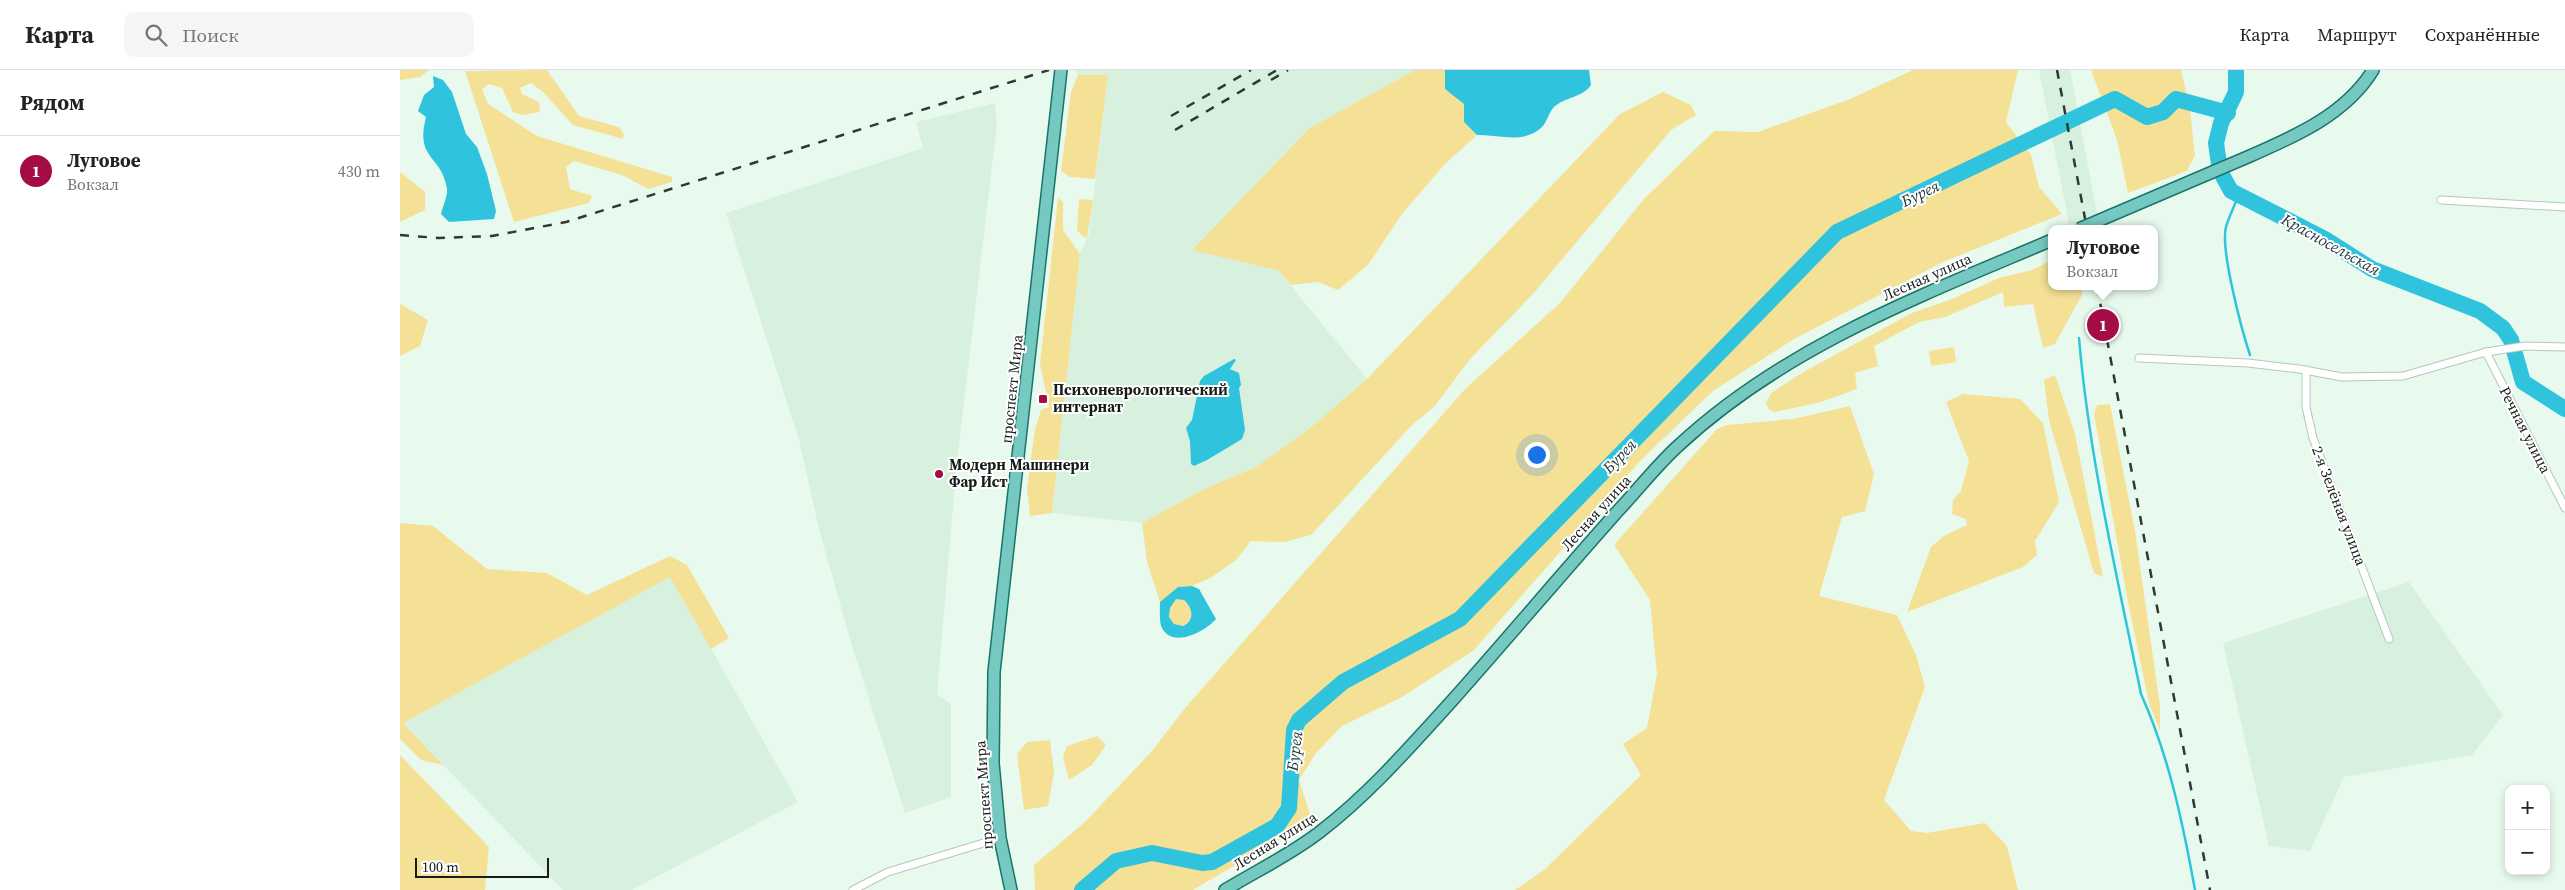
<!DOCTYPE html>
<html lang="ru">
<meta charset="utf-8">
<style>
body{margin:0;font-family:"Source Serif 4",serif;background:#f6f6f6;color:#222}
.controls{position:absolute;right:15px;bottom:15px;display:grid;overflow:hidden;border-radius:10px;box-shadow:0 2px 8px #0003}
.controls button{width:45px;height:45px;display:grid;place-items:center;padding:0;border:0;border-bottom:1px solid #e0e0e0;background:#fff;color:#222;font:25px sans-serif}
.scale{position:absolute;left:15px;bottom:12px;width:134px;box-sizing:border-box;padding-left:5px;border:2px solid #161c18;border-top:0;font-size:14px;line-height:18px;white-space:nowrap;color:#161c18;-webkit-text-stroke:4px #fff;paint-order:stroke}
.you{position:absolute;left:1136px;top:384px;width:18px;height:18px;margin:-12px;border:4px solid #fff;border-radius:50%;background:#1a73e8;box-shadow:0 0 0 8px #1a73e833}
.badge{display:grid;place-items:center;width:32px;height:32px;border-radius:50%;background:#a40c45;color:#fff;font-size:16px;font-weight:700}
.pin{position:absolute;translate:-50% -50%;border:2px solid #fff;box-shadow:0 1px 5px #0006}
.popup{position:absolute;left:1648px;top:155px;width:110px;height:65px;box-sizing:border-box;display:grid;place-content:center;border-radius:10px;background:#fff;filter:drop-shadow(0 1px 4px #0005);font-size:16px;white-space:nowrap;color:#767676}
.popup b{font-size:19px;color:#222}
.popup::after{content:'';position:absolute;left:50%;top:100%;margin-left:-10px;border:10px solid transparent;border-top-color:#fff}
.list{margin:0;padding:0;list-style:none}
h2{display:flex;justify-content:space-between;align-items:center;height:65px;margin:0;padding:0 20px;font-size:21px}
h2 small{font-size:16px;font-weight:400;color:#767676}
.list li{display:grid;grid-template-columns:32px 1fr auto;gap:15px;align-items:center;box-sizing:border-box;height:70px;padding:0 20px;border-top:1px solid #e0e0e0}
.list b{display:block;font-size:19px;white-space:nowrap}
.list p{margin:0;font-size:16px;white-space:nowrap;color:#767676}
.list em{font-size:16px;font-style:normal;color:#767676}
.icon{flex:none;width:28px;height:28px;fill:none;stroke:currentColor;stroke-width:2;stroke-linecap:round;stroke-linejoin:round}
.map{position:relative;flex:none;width:2165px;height:820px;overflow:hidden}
header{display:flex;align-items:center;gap:30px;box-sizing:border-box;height:70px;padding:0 25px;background:#fff;border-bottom:1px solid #e0e0e0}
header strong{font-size:24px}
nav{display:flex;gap:28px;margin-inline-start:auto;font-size:18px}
.search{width:350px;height:45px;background:#f6f6f6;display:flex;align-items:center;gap:12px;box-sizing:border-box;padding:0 18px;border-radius:10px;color:#767676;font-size:19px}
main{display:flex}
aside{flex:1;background:#fff}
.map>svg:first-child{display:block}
.built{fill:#d8f1df}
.green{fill:#f4e195}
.water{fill:#2fc3dd;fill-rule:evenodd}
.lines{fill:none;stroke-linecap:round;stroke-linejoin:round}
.stream{stroke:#2fc3dd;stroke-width:2.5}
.river{stroke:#2fc3dd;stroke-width:16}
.minor-casing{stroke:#b5c7ba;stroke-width:9}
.primary-casing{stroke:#19756b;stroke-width:14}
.minor{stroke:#fff;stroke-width:7}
.primary{stroke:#76c9c1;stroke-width:11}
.rail{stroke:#303833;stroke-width:2.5;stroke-dasharray:9 9;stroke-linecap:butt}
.primary-bridge-casing{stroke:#19756b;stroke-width:14;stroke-linecap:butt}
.primary-bridge{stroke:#76c9c1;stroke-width:11}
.poi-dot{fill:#a40c45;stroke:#fff;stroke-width:2}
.labels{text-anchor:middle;stroke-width:4;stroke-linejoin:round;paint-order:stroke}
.street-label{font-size:15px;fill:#161c18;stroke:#fff}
.poi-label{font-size:15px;font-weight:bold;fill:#161c18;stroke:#fff;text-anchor:start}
.water-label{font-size:16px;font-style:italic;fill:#1e353a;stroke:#fff}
</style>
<header>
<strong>Карта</strong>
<div class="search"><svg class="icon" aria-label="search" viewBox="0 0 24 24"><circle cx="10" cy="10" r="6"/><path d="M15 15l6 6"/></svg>Поиск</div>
<nav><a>Карта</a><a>Маршрут</a><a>Сохранённые</a></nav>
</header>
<main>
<aside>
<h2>Рядом<small></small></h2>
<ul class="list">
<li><span class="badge">1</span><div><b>Луговое</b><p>Вокзал</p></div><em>430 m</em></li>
</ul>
</aside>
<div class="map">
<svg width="2165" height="820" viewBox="0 0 2165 820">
<rect width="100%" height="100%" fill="#e8faed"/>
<g class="built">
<path d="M676,0H1015L976,22L792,179L879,201L967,309L909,359L856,397L804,419L742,453L652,443L680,184L689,164L708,5H678Z"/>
<path d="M1639,0H1670L1700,159H1670Z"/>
<path d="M595,33L597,54L557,392L537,624L551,634V727L505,743L450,569L419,459L399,370L326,143L523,78L516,52Z"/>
<path d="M270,506L398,732L232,820H163L3,653Z"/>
<path d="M2009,512L2103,645L2072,685L1944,707L1910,781L1869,776L1823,573Z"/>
</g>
<g class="green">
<path d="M0,0H29L20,7L0,10Z"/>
<path d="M147,0L179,46L219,57L224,64L223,69L173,55L143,22L131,13L120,18L122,24L139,32L140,42L123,45L113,42L102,18L89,14L82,19L88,34L137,66L272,107V112L248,119L222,105L174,91L166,97L170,119L192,126L189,133L114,152L65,1Z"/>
<path d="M1015,0H1045V19L1064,34V52L1077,65L1045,94L1002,144L968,195L938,220L918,212L891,215L879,201L792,180L910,58Z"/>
<path d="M1513,0H1618L1606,52L1631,85L1639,117L1662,144L1543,192L1394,269L1313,321L1241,390L1073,581L1002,627L942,656L916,683L899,710L912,750L793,820H635L634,795L685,752L752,681L786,637L1066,318L1160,233L1244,129L1314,61L1358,62L1450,29Z"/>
<path d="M1691,0H1781L1790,39L1795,85L1787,101L1728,123L1717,70Z"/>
<path d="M678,5H708L695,109L670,107L661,101L671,22Z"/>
<path d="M1263,22L1291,35L1296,45L1271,60L1132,225L1070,289L1035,336L1012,355L911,465L884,472L851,471L836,490L812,507L792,516L778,517L760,532L747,492L742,453L804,419L856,397L909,359L967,309L1220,44Z"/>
<path d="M0,102L25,122V140L0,152Z"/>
<path d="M658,128L663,132V160L680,184L652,443L630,446L627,418L635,359L641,340L649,337L640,294Z"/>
<path d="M679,129L693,130L687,168L682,166L677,160Z"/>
<path d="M1652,190V216H1681L1682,225L1655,274L1643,278L1633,234L1604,237L1603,222L1545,247L1519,252L1474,276L1478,296L1455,303L1457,319L1421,332L1375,342L1369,340L1366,333L1371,323L1405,301L1512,243L1552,229L1599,208L1632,200Z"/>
<path d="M0,234L28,250L20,276L0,286Z"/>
<path d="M1554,277L1556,292L1531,296L1529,281Z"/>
<path d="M1655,305L1675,364L1703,507L1694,503L1649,350L1644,310Z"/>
<path d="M1563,324L1620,329L1643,353L1659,432L1635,471L1637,485L1623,497L1507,542L1531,477L1544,466L1567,455L1566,449L1552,444L1553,430L1561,421L1569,391L1546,332Z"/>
<path d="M1710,334L1735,461L1760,636V661L1749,633L1729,537L1694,344L1697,335Z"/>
<path d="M1450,336L1474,404L1465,441L1442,447L1419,526L1497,545L1516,585L1525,617L1484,730L1511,761L1527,763L1585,753L1607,776L1618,820H1115L1144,800L1241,705L1223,674L1247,658L1257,604L1250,530L1214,475L1317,359L1327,355L1393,349Z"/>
<path d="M0,453L33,456L87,499L147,503L187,525L270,486L287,495L329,568L311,579L270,507L3,653L43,695L21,690L0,669Z"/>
<path d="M776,529L784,530C793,538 795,551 783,556L774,554L769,547L770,538Z"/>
<path d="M697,666L706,675L692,695L669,710L663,687L667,676Z"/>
<path d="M650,670L654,702L648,736L624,740L617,684L627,672Z"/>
<path d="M0,685L89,777L85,820H0Z"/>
</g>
<g class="water">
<path d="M1045,0H1189L1191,15C1182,28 1165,27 1154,37C1149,42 1147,52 1142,57C1123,75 1098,64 1077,65L1064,52V34L1045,19Z"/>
<path d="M33,6L43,10L52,22L66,64L77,77L87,104L96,141L94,149L49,152L41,144C43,136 48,125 47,118C41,84 15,90 26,47L18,41L24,25L34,17Z"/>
<path d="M834,289L836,290L830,299L839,303L841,315L839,318L845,360L842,369L807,390L794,396L791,394L790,371L786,358L792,350L800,311L804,306Z"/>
<path d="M792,516L799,519L816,549C806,561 773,579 762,558C759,553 760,538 760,532L778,517ZM776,529L784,530C793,538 795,551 783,556L774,554L769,547L770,538Z"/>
</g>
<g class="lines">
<g class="stream">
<path d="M1838,125C1835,136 1829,146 1826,157C1820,179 1842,261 1850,285"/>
<path d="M1679,268C1689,387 1717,506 1741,624C1769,686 1783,754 1795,820"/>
</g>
<g class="river">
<path d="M1836,0V22L1821,53L1816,73L1820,101L1831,121L1925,169L1972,199L2080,241L2103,258L2111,270L2123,312L2165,339"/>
<path d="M682,820L716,791L752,783L802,793L812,792L877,756L889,738L894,660L899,650L943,612L1060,549L1437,162L1715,29L1747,47L1763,42L1776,29L1828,43"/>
</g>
<g class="minor-casing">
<g id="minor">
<path d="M2041,130L2165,137"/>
<path d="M2086,282L2165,438"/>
<path d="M1739,288L1848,293L1899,299L1942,307L2003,306L2086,282L2125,276L2165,277"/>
<path d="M1906,300V337L1913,368L1989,569"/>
<path d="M453,820L488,802L600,768"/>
</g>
</g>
<g class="primary-casing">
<g id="primary">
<path d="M1850,86C1896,66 1946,44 1973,0"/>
<path d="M611,820L600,768L593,693L594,602L661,0"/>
<path d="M825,820C856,801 892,784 921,761C969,724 1009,678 1050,633C1106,570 1160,506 1216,443C1237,421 1256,396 1278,376C1384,277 1520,226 1652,170"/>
</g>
</g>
<use href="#minor" class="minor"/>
<use href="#primary" class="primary"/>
<g class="rail">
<path d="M1657,0L1687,159"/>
<path d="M871,10L888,0"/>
<path d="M771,46L851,0"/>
<path d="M775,60L877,0"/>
<path d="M0,165L38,168L92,166L166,152L649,0"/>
<path d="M1697,216L1810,820"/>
</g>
<g class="primary-bridge-casing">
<path id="primary-bridge" d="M1679,159L1850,86"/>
</g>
<use href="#primary-bridge" class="primary-bridge"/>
</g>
<g class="poi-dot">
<rect x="638" y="324" width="10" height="10" rx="2.5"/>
<circle cx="539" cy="404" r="5"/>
</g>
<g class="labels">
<g class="street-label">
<text transform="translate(1527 207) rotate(-24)" y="5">Лесная улица</text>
<text transform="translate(612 319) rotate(-84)" y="5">проспект Мира</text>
<text transform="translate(2125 360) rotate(63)" y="5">Речная улица</text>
<text transform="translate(1939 436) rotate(69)" y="5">2-я Зелёная улица</text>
<text transform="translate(1196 443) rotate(-48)" y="5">Лесная улица</text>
<text transform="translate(584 725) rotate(-94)" y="5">проспект Мира</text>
<text transform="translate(875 771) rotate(-32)" y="5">Лесная улица</text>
</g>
<g class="poi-label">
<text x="653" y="325">Психоневрологический<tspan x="653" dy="17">интернат</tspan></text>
<text x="549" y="400">Модерн Машинери<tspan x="549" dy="17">Фар Ист</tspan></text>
</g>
<g class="water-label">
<text transform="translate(1520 123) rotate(-26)" y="6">Бурея</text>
<text transform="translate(1931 174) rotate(29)" y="6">Красносельская</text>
<text transform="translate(1219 386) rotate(-46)" y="6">Бурея</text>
<text transform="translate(894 681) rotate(-83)" y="6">Бурея</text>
</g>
</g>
</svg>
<div class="controls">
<button>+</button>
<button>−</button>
</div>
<div class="scale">100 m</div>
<div class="you"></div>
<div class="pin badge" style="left:1703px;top:255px">1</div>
<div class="popup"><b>Луговое</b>Вокзал</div>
</div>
</main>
